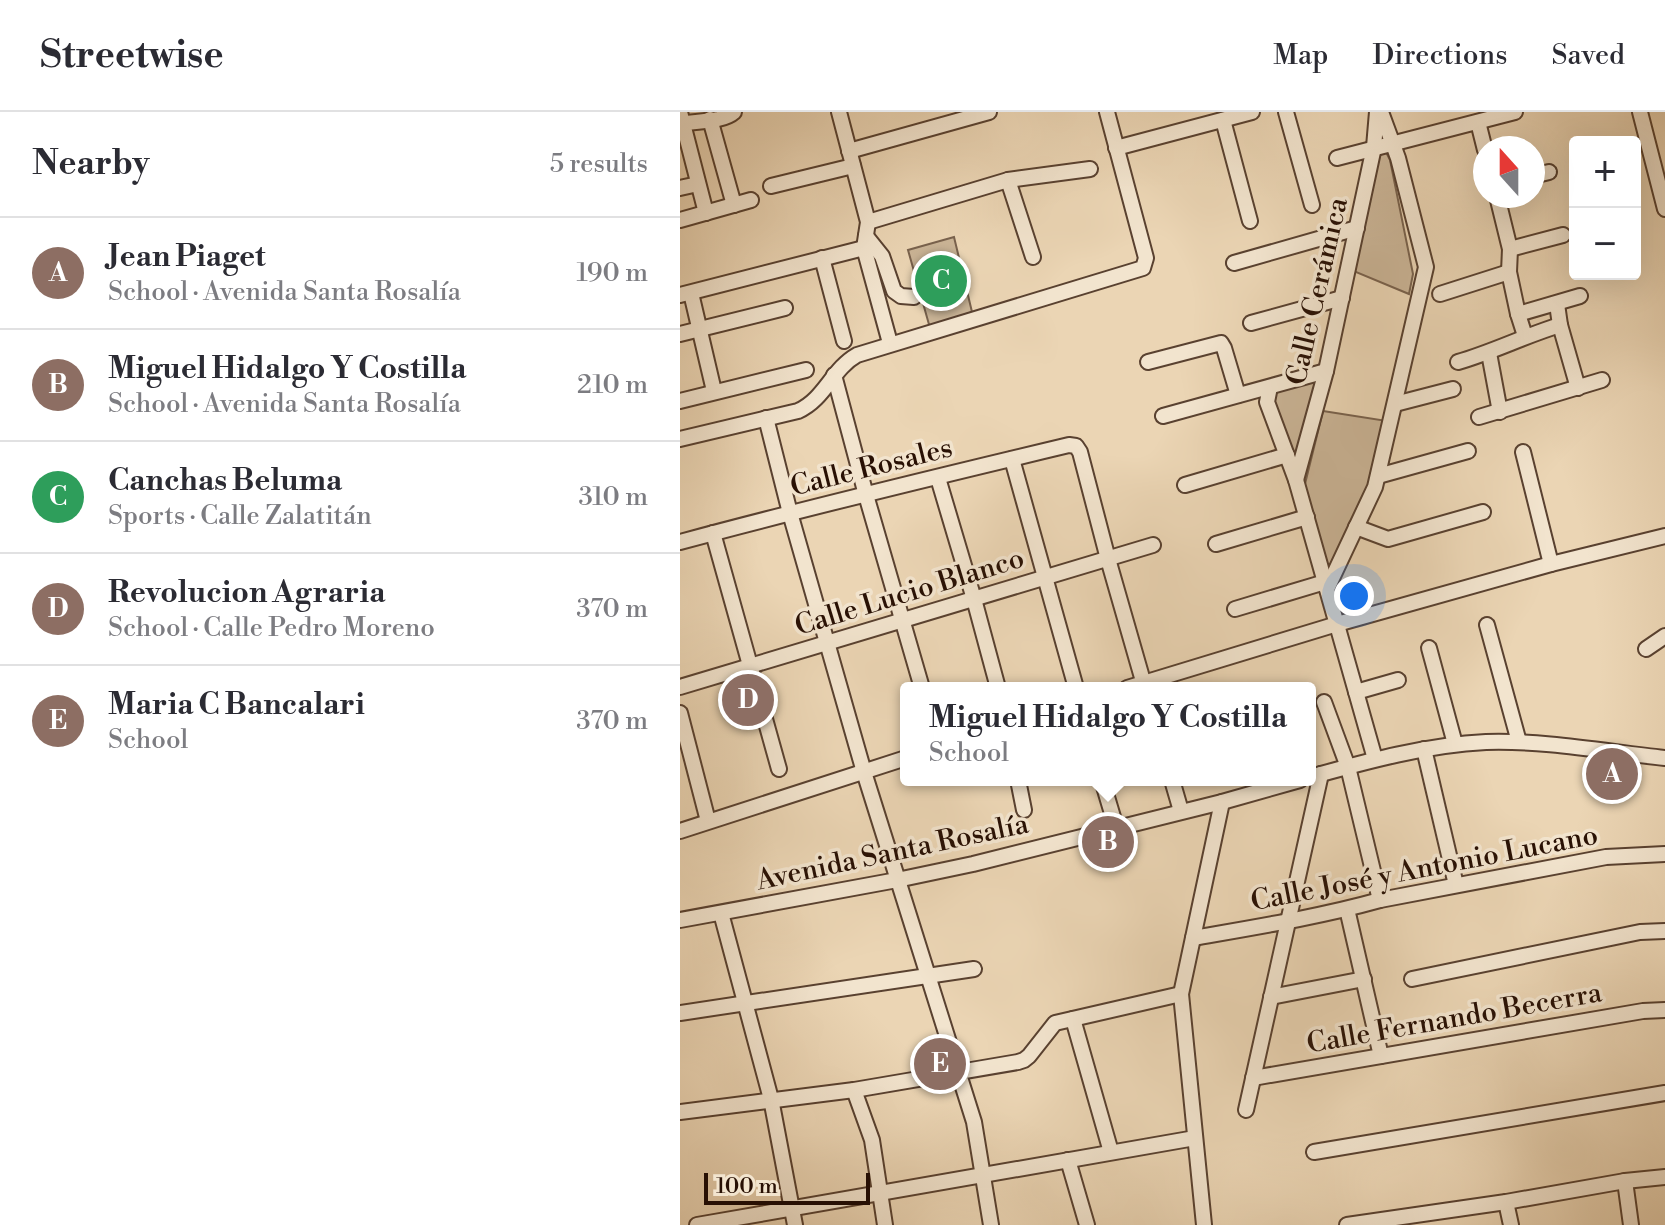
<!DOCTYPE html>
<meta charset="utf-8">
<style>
body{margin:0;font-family:"Libre Bodoni",serif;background:#f2f2f3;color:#2b2b33}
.controls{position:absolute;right:24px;top:24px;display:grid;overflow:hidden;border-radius:8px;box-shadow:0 8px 32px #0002}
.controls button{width:72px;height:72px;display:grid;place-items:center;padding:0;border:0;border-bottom:2px solid #e1e1e2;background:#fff;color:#2b2b33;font:40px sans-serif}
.compass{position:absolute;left:793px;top:24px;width:72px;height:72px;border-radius:50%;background:#fff;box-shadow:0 8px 32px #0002;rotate:339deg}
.scale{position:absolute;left:24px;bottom:20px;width:166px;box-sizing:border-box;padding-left:8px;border:4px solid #281004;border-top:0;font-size:22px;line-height:28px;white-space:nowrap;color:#281004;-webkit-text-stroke:6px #f2e4ce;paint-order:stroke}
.you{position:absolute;left:674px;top:484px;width:28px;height:28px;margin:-20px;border:6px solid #fff;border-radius:50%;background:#1a73e8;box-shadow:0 0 0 12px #1a73e833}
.badge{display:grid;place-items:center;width:52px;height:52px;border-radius:50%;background:#0f766e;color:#fff;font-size:26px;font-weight:700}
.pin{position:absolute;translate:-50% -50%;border:4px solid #fff;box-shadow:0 2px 8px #0006}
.popup{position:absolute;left:220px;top:570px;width:416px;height:104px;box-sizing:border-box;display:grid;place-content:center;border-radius:8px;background:#fff;filter:drop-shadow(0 2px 6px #0005);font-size:26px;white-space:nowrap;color:#7c7c81}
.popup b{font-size:30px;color:#2b2b33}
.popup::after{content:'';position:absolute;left:50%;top:100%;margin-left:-16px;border:16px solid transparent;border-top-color:#fff}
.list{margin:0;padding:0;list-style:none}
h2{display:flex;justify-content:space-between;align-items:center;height:104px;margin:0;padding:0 32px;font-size:34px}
h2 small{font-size:26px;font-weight:400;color:#7c7c81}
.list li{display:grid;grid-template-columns:52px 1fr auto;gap:24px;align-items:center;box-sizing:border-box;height:112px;padding:0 32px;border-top:2px solid #e1e1e2}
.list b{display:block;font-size:30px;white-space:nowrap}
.list p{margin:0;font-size:26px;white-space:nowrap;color:#7c7c81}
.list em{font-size:26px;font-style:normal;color:#7c7c81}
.map{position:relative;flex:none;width:985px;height:1113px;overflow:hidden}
header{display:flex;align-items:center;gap:48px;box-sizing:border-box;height:112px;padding:0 40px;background:#fff;border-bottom:2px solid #e1e1e2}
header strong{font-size:38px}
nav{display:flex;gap:44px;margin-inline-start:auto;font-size:28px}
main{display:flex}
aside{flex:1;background:#fff}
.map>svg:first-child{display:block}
.green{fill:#cab496;stroke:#79624d;stroke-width:2}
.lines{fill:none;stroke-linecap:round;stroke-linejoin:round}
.minor-casing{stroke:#594130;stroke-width:18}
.minor{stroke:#f2e4ce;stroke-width:14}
.labels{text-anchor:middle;stroke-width:7;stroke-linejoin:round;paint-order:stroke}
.street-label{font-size:28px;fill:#281004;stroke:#f2e4ce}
</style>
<header>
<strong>Streetwise</strong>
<nav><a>Map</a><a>Directions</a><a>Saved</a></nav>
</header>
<main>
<aside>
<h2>Nearby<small>5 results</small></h2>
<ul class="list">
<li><span class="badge" style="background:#8d6e63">A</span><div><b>Jean Piaget</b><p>School · Avenida Santa Rosalía</p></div><em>190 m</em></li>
<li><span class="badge" style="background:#8d6e63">B</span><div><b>Miguel Hidalgo Y Costilla</b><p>School · Avenida Santa Rosalía</p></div><em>210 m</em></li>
<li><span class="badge" style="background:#2e9e5b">C</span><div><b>Canchas Beluma</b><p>Sports · Calle Zalatitán</p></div><em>310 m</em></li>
<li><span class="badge" style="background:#8d6e63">D</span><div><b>Revolucion Agraria</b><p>School · Calle Pedro Moreno</p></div><em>370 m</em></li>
<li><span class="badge" style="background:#8d6e63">E</span><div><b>Maria C Bancalari</b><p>School</p></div><em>370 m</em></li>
</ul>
</aside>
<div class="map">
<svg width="985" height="1113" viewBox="0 0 985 1113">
<rect width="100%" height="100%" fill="#ebd5b4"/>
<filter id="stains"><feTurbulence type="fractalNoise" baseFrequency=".0025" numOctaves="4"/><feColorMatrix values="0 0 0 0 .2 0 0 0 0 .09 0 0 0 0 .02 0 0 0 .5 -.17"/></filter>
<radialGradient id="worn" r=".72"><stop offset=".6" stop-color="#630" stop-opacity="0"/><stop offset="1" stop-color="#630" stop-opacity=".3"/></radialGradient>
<g class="green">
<path d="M705,38L710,48L733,162L729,182L671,158L695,42Z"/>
<path d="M274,125L292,200L250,216L228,138Z"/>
<path d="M638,265L615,358L589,290L592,276Z"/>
<path d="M643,299L707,309L692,369L647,459L623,380Z"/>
</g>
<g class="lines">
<g class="minor-casing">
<g id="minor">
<path d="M0,0L26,101"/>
<path d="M159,0L188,110L184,136L210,231"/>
<path d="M606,0L632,93"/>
<path d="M960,0L985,97"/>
<path d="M30,7L54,93"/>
<path d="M543,8L570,109"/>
<path d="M798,10L805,38"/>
<path d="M0,12C16,9 43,10 54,0"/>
<path d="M436,36L572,0"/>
<path d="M169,39L309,0"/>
<path d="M657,46L835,0"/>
<path d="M853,64L869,60"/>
<path d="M328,68L353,145"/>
<path d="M91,74L173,54"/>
<path d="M0,76L18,72"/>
<path d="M817,84L830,137L829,160L838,202L845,224"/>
<path d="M0,108L71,88"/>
<path d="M188,110L328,68L410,57"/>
<path d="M186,124L202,144L214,179L221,184L234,185"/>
<path d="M830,137L883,123"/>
<path d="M142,146L164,229"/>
<path d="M554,151L677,116"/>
<path d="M11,181L34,279"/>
<path d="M760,182L829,160"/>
<path d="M0,183L184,136"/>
<path d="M877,192L880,213L898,276"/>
<path d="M838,202L900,184"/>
<path d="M571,211L662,186"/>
<path d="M0,222L105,196"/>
<path d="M809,241L820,300"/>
<path d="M468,250L541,231L544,236L558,283"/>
<path d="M778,250C813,240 844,224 880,213"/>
<path d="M154,263L186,383L242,576"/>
<path d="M590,275L587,290L616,368L695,647"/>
<path d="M0,289L126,258"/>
<path d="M715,292L773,277"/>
<path d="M483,304L646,259"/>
<path d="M799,305L922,268"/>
<path d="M86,306L110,401L184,660L294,1010L311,1113"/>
<path d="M0,327L118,299C145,287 152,257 177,243L463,156L466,146L427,0"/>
<path d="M843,340L871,452"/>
<path d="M332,347L396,576"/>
<path d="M698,364L788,339"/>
<path d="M258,366L294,487L318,576"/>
<path d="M616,368L646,259L694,35L697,0"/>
<path d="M505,373L607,343"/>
<path d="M676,415L708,427L803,400"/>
<path d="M33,421L99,657"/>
<path d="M0,430C129,395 259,364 389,333L396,334L400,340L428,447L465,576"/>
<path d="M536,432L627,405"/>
<path d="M647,477L695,375L746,155L718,46L701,0"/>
<path d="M555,497L645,470"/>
<path d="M807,513L839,630"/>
<path d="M749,536L775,632"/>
<path d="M966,537L985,524"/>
<path d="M0,575L473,433"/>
<path d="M447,576L657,512L871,452L985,424"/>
<path d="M676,580L718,568"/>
<path d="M644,590L668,655L700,788"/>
<path d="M0,601L28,709"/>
<path d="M744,637L776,773"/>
<path d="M630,665C688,649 746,633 806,630C863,628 928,640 985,646"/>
<path d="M338,668L344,698"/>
<path d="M422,668L436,715"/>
<path d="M492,668L501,699"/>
<path d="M0,719L226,646"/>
<path d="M667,797L701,944"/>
<path d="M41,801L91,987L115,1113"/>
<path d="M0,808L217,768L293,752L542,690L620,668"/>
<path d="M513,826C576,815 639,805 700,788L926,745L985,742"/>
<path d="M732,867L960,820L985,819"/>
<path d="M591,885L684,867"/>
<path d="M0,901L294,857"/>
<path d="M393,907L431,1040"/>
<path d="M573,966L963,899L985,898"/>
<path d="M174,978L192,1028L205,1113"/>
<path d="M566,998L641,662"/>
<path d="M0,1000L174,978L338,950L344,948L349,944L375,911L501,882"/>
<path d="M634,1040L985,981"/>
<path d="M388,1048L407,1113"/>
<path d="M945,1069L951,1113"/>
<path d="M826,1090L831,1113"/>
<path d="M17,1113L515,1026"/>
<path d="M524,1113L501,882L542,690"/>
<path d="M667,1113L826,1090L945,1069L985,1065"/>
</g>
</g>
<use href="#minor" class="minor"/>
</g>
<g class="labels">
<g class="street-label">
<text transform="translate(636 179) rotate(-77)" y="10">Calle Cerámica</text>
<text transform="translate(191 354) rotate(-14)" y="10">Calle Rosales</text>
<text transform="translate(229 479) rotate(-17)" y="10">Calle Lucio Blanco</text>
<text transform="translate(212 739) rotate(-12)" y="10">Avenida Santa Rosalía</text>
<text transform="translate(744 755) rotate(-11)" y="10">Calle José y Antonio Lucano</text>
<text transform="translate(774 905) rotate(-10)" y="10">Calle Fernando Becerra</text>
</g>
</g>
<rect width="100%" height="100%" filter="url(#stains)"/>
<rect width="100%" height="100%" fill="url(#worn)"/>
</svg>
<div class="controls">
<button>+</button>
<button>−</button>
</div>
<svg class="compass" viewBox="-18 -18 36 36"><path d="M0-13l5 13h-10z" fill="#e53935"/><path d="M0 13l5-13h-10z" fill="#7c7c81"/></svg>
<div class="scale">100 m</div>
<div class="you"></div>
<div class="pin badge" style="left:932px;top:662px;background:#8d6e63">A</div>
<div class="pin badge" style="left:428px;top:730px;background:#8d6e63">B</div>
<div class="popup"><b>Miguel Hidalgo Y Costilla</b>School</div>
<div class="pin badge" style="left:261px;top:169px;background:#2e9e5b">C</div>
<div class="pin badge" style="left:68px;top:588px;background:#8d6e63">D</div>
<div class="pin badge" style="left:260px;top:952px;background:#8d6e63">E</div>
</div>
</main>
